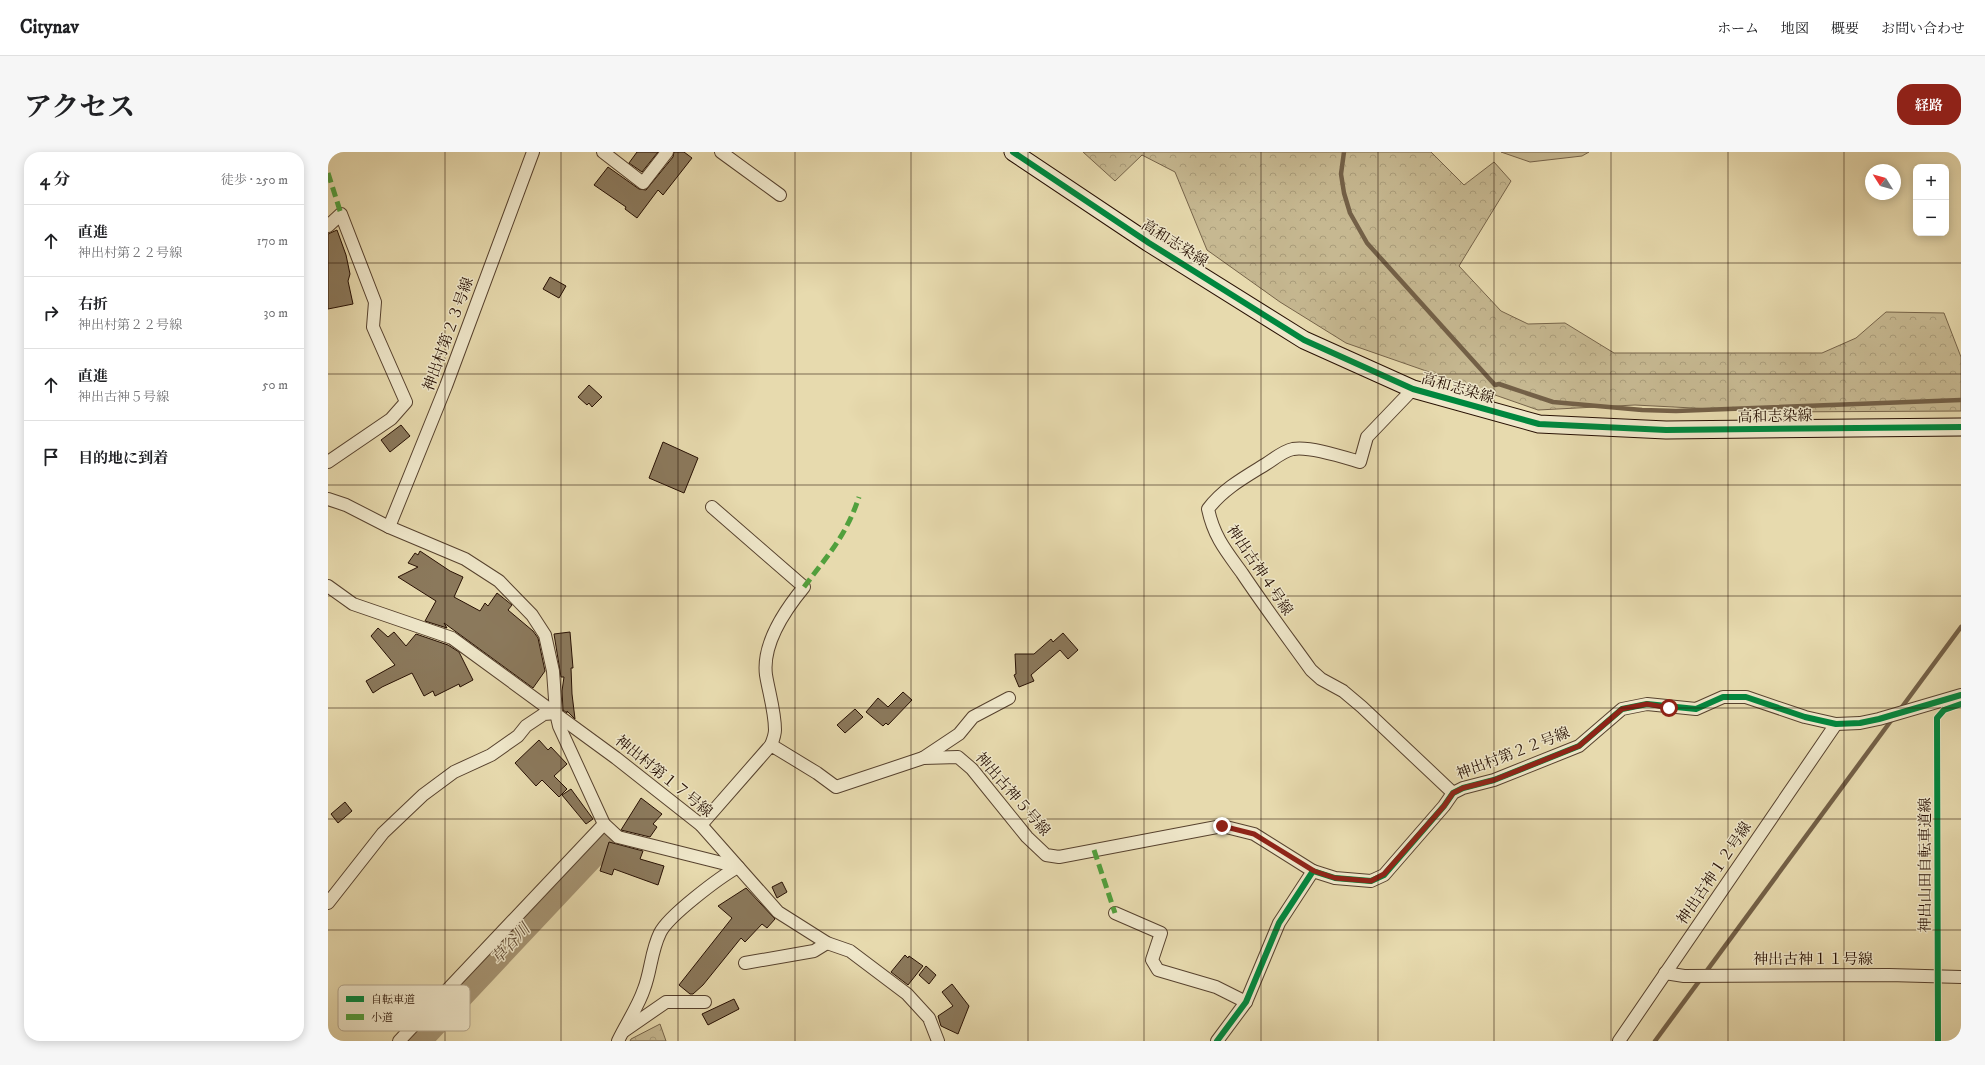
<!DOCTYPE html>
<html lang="ja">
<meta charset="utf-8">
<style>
body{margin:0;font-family:"IM FELL DW Pica","Noto Serif JP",serif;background:#f6f6f6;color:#202124}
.controls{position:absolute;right:12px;top:12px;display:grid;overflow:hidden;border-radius:8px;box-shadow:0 2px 10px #0003}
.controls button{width:36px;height:36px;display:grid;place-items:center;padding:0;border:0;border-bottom:1px solid #e0e0e0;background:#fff;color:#202124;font:20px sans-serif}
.compass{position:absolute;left:1537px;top:12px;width:36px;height:36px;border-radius:50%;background:#fff;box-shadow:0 2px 10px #0003;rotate:307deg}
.stop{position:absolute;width:12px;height:12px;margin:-9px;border:3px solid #8f2418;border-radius:50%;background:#fff}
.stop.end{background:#8f2418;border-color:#fff;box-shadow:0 1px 4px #0008}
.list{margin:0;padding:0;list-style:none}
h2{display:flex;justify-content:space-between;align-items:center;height:52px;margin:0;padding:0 16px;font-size:17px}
h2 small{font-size:13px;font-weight:400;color:#757577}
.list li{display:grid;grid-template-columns:26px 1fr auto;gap:12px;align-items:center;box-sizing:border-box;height:72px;padding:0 16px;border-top:1px solid #e0e0e0}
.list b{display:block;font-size:15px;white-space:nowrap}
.list p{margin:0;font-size:13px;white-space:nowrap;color:#757577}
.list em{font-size:13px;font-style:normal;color:#757577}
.icon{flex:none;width:22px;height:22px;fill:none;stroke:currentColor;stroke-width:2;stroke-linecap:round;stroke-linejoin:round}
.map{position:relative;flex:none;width:1633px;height:889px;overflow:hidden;border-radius:16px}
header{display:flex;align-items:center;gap:24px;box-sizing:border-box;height:56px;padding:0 20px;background:#fff;border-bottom:1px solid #e0e0e0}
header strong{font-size:19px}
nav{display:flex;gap:22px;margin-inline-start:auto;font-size:14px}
.intro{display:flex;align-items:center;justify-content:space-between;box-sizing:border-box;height:96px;padding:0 24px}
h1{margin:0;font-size:28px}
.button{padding:10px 18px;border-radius:16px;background:#8f2418;color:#fff;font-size:14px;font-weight:700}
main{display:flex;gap:24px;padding:0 24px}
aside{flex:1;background:#fff;border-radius:16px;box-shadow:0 2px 10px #0003}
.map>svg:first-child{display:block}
.forest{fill:url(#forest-crowns);stroke:#76644a}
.pitch{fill:#c6b891;stroke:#76644a}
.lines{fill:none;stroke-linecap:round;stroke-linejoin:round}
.stream{stroke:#736047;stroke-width:4.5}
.river{stroke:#a69574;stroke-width:26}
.building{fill:#8b795c;stroke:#271003}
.street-casing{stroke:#57422e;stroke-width:14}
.secondary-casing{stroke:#271003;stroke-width:19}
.street{stroke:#efe7ca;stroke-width:12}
.secondary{stroke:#efe7ca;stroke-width:17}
.quiet{stroke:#51a03d;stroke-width:5;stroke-dasharray:10 5;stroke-linecap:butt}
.cycleway-casing{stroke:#efe7ca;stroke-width:8}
.cycleway{stroke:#00873e;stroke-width:6}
.route{stroke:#8f2418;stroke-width:5}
.grid{fill:none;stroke:#271003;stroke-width:1;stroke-opacity:0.55}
.labels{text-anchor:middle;stroke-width:3;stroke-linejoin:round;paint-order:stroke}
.street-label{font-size:15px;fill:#271003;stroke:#efe7ca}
.water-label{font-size:16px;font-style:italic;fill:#604c36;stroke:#efe7ca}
.key{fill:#efe7ca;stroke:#b3a68e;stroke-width:1}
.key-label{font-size:11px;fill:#271003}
</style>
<header>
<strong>Citynav</strong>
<nav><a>ホーム</a><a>地図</a><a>概要</a><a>お問い合わせ</a></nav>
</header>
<div class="intro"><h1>アクセス</h1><a class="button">経路</a></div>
<main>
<aside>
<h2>4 分<small>徒歩 · 250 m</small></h2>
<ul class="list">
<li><svg class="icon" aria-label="ahead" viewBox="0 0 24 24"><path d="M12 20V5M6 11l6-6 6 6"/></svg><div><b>直進</b><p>神出村第２２号線</p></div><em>170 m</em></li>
<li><svg class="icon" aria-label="right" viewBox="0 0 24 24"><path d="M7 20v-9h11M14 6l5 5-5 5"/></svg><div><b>右折</b><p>神出村第２２号線</p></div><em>30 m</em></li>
<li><svg class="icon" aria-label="ahead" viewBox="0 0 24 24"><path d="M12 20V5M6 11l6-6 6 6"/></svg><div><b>直進</b><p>神出古神５号線</p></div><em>50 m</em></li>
<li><svg class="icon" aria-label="arrive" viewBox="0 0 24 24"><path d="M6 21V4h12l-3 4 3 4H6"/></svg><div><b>目的地に到着</b></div></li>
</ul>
</aside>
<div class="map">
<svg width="1633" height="889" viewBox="0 0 1633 889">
<defs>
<pattern id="forest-crowns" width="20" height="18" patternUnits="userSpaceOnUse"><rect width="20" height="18" fill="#c6b891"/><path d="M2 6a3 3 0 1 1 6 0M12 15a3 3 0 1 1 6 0" fill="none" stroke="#aa9d7b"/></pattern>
</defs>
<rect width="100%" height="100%" fill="#e7daae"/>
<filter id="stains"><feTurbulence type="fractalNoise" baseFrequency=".005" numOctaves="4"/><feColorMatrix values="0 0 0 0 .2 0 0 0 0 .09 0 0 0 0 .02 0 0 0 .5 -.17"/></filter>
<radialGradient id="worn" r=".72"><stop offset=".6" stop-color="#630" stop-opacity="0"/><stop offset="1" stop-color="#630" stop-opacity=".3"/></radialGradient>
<g class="forest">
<path d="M755,0H1103L1136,33L1166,10L1183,29L1131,114L1173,159L1200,172L1237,171L1286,201H1494L1528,186L1558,160L1616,161L1633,205V259L1442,260L1307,253L1210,258L1018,191L952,150L879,98L847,20L814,3L787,29Z"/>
<path d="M332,872L338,889H302L303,887Z"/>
</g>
<path class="pitch" d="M1173,0H1261L1254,4L1202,10Z"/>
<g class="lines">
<g class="stream">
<path d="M1016,0L1013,22L1016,41L1022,61L1039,91L1167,233L1171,232L1225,250L1314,258L1348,259L1633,248"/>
<path d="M1571,559L1633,475"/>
<path d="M1327,889L1565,566"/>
</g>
<path class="river" d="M90,889L274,693"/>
</g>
<g class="building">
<path d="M309,0H330L314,20L301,11Z"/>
<path d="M346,0H356L364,6L335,43L330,38L309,66L297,57L298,55L266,33L280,15L311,37L318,38L345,5Z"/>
<path d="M9,78L18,103L22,122L20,129L25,152L0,157V82Z"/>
<path d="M222,125L238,134L231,146L215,137Z"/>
<path d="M261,233L274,245L264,255L261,251L259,253L250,245Z"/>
<path d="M73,273L82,284L62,300L53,288Z"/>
<path d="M335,290L370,306L356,341L321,326Z"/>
<path d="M92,399L122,419L135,425L126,445L152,459L157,451L160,454L169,441L184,453L180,458L205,479L210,486L217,519L205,536L116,471L119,476L97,469L108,449L70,425L90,415L80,411L87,401L90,403Z"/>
<path d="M50,476L60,485L66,480L78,494L88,482L120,493L131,500L145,528L132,535L131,532L107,544L105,539L96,544L84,521L54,535L45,541L38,529L67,513L43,484Z"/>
<path d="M242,480L245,516H243L244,542L247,567L239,559V561L235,558L234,539L236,525H233L226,482Z"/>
<path d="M735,481L750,498L740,507L732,498L703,523L706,529L691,535L686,523L688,522L687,502H706L723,487L725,490Z"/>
<path d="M575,540L584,548L560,573L558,571L555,574L538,560L550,546L560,555Z"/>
<path d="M527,557L535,565L517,581L509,573Z"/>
<path d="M211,588L220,598L223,595L239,612L226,624L239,637L231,645L214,628L208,634L187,611Z"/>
<path d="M243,637L265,667L258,672L234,643Z"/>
<path d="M313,646L334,662L325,672L329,675L322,685L293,678Z"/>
<path d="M17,650L24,659L10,671L3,662Z"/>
<path d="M281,690L315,699L312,707L336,714L330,733L286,717L284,723L272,719Z"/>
<path d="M454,730L459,740L449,746L444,735Z"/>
<path d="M418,736L447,767L439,776L434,772L417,790L413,786L375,833L365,842H362L351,833L404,766L390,754Z"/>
<path d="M577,803L580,806L581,804L595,814L580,833L563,820Z"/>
<path d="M598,814L608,823L601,832L591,823Z"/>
<path d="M624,832L641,854L630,882L613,874L610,864L625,854L614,840Z"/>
<path d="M406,847L411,857L380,873L374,862Z"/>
</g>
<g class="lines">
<g class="street-casing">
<g id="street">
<path d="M275,0L315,31L339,0"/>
<path d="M393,0L452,43"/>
<path d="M0,74L13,62L47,150L45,175L78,250L63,267L0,310"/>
<path d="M1085,237L1039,285L1032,310C1015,305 982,294 965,297C955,299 946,307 938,312C917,325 895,337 880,357C886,385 898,399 914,421C936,454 960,486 983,518L993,527L1015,539L1034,555L1125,641"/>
<path d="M0,347L18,353L61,375L137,407L171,429L204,463L217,483L225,519L228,561L231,574L276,672L290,685L410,715"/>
<path d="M384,355L476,435C457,458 434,492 438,523C441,541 447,560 447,578C447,583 445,588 443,593"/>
<path d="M61,375L118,234L205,0"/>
<path d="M0,434L25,452L124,486L288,606L373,673L450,760L499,791L522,799L579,842L601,866L610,889"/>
<path d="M595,606L631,582L645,565L681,546"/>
<path d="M373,673L443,593L489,621L508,635L595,606L630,605L644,617L699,685L718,703L731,705L894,674L926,682L985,719"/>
<path d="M0,751L55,681L95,643L126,620L163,603L190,584L198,574L216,562L228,561"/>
<path d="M787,761L833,781L824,808L830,818L888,835L918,850"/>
<path d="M417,811L486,799L499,791"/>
<path d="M1337,821L1356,824L1561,823L1633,825"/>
<path d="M296,879L338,850H377"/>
<path d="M71,889L276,672"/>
<path d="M290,889C298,872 310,855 316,837C323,819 323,799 332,781C340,764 392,725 410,715"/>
<path d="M889,889L918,850L951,771L985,719L1007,726L1043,729L1056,723L1116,654L1125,641L1135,636L1166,628L1251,594L1294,557L1319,552L1368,557L1395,545H1418L1477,565L1508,572L1532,571L1551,567L1633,543"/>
<path d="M1291,889L1508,572"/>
</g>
</g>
<g class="secondary-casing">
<path id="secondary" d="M685,0L821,91L976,188L1085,237L1211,272L1338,278L1633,275"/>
</g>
<use href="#street" class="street"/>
<use href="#secondary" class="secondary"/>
<g class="quiet">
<path d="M0,21L13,62"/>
<path d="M476,435C500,403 518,384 531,345"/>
<path d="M766,698L787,761"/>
</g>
<g class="cycleway-casing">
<g id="cycleway">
<path d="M685,0L821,91L976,188L1085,237L1211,272L1338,278L1633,275"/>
<path d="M889,889L918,850L951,771L985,719L1007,726L1043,729L1056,723L1116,654L1125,641L1135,636L1166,628L1251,594L1294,557L1319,552L1368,557L1395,545H1418L1477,565L1508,572L1532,571L1551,567L1633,543"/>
<path d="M1610,889L1609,566L1616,558L1633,552"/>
</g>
</g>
<use href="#cycleway" class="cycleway"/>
</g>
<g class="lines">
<path class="route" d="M894,674L926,682L986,719L1007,726L1043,729L1056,722L1116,654L1125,641L1135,636L1166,628L1251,594L1294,557L1319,552L1341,556"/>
</g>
<path class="grid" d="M117,0V889M233,0V889M350,0V889M467,0V889M583,0V889M700,0V889M816,0V889M933,0V889M1050,0V889M1166,0V889M1283,0V889M1400,0V889M1516,0V889M0,111H1633M0,222H1633M0,333H1633M0,444H1633M0,556H1633M0,667H1633M0,778H1633"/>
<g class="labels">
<g class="street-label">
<text transform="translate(847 91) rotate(32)" y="5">高和志染線</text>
<text transform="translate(120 182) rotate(-70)" y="5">神出村第２３号線</text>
<text transform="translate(1130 236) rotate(16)" y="5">高和志染線</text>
<text transform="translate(1447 264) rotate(-1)" y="5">高和志染線</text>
<text transform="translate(932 418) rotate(56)" y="5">神出古神４号線</text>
<text transform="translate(1185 601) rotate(-21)" y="5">神出村第２２号線</text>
<text transform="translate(336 624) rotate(39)" y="5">神出村第１７号線</text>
<text transform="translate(685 642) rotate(49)" y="5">神出古神５号線</text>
<text transform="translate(1597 713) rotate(-90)" y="5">神出山田自転車道線</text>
<text transform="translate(1386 721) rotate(-56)" y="5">神出古神１２号線</text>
<text x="1485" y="812">神出古神１１号線</text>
</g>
<g class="water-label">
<text transform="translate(182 791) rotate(-47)" y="6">草谷川</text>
</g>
</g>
<rect x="10" y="833" width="132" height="46" rx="6" class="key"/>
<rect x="18" y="844" width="18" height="6" fill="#00873e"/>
<rect x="18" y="862" width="18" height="6" fill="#51a03d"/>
<g class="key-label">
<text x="43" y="851">自転車道</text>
<text x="43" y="869">小道</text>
</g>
<rect width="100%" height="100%" filter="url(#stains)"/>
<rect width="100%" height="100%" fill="url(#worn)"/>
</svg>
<div class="controls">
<button>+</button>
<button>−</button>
</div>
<svg class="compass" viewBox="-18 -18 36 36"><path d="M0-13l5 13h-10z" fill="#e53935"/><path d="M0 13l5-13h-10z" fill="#757577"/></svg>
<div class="stop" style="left:1341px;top:556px"></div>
<div class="stop end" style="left:894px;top:674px"></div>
</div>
</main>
